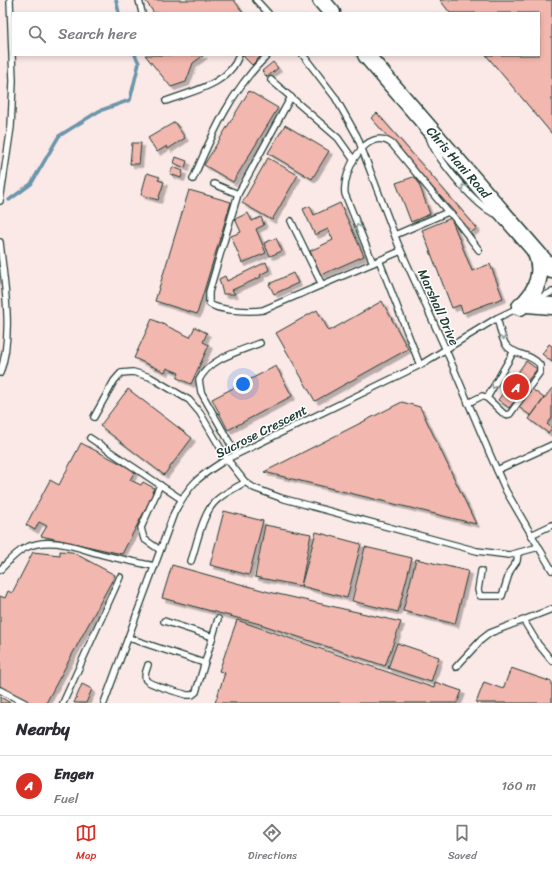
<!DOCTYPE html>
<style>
body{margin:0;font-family:Sriracha,sans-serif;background:#f2f2f3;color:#2b2b33}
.you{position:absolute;left:243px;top:384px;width:14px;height:14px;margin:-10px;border:3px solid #fff;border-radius:50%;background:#1a73e8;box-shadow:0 0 0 6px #1a73e833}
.badge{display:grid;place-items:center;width:26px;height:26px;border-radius:50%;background:#d93025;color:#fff;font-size:13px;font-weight:700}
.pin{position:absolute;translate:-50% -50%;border:2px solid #fff;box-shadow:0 1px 4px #0006}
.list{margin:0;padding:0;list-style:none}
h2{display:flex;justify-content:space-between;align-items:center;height:52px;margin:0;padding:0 16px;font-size:17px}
h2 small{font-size:13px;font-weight:400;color:#7c7c81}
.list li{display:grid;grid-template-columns:26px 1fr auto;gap:12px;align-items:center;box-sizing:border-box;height:60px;padding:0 16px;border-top:1px solid #e1e1e2}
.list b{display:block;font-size:15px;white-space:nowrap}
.list p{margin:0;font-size:13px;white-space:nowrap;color:#7c7c81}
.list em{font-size:13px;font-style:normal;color:#7c7c81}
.icon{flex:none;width:22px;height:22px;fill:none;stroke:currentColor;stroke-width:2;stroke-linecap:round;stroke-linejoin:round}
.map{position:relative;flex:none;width:552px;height:703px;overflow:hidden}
.search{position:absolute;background:#fff;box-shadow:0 2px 6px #0003;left:12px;right:12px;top:12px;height:44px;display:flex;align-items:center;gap:10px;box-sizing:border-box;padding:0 14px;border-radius:0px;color:#7c7c81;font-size:15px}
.sheet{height:112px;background:#fff}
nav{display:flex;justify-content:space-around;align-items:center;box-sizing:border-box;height:56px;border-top:1px solid #e1e1e2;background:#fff;font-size:11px;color:#7c7c81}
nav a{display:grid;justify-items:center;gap:2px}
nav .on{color:#d93025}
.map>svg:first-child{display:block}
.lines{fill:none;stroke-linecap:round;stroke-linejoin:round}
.stream{stroke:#6b95ab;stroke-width:3.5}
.building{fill:#f2b7ae;stroke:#1f3d34;filter:url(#shadow)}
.service-casing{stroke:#1f3d34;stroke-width:8}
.secondary-casing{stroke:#1f3d34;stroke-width:19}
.service{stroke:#fff;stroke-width:5.5}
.secondary{stroke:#fff;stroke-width:16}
.oneway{stroke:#8f9e9a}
.labels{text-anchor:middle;stroke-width:3;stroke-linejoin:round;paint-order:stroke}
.street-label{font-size:13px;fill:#1f3d34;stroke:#fff}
</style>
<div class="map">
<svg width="552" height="703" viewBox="0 0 552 703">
<defs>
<filter id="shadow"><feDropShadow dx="3.5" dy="3.5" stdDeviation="0" flood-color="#0004"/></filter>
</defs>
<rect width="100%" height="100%" fill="#fbe9e7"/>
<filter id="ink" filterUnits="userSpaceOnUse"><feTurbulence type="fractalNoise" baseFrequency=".025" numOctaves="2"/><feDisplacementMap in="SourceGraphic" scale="8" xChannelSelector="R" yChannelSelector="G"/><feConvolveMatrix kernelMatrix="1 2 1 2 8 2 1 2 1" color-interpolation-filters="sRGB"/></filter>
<g filter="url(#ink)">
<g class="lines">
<g class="stream">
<path d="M116,0L119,13"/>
<path d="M9,200L31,184L59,136L99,111L130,100L139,63L135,55"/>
</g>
</g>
<g class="building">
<path d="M145,0H234L243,13H154Z"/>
<path d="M440,0H552V134L486,55H539V13H450Z"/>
<path d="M145,55H204L193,63L186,82L171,87Z"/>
<path d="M242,55H262L252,65Z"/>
<path d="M273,62L278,68L267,77L262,71Z"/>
<path d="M249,91L278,108L233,182L204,165Z"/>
<path d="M377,113L477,228L472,232L371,118Z"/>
<path d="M175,122L185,138L168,149L167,146L157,152L148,138Z"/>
<path d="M285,125L329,151L312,179L268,153Z"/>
<path d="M132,143H141L139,164H130Z"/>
<path d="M176,157L187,161L185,168L174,163Z"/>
<path d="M268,158L298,175L272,220L242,203Z"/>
<path d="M173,167L183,171L181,178L170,174Z"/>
<path d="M147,173L160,177L158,180L164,182L158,200L141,195Z"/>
<path d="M416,176L430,214L411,222L396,183Z"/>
<path d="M189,190L231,202L197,314L155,301Z"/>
<path d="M340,203L364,256L321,275L310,251L333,240L328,229L315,235L303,209L310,206L314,215Z"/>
<path d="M248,213L252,221L261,217L264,225L256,229L266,253L242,263L231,236L241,232L235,219Z"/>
<path d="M451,218L472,271L490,264L503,298L463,313L460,305L452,308L422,230Z"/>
<path d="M276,238L282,251L270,256L264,243Z"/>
<path d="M266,262L269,270L260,275L261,277L232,290L235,294H223L219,279L225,276L227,281Z"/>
<path d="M293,273L298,283L274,294L269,284Z"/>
<path d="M382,301L408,349L315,401L276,333L317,310L329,331Z"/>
<path d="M152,319L190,337L195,327L207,333L203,342L209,345L191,384L177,378L179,373L167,368L165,372L134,358Z"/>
<path d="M549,344L552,346V362L542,354Z"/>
<path d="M526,361L537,369L525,384L544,398L531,416L513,403L509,408L498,400Z"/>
<path d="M276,366L292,396L228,430L212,399Z"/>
<path d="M552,388V418L547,424L552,428L548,433L529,419Z"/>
<path d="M128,389L192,438L164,475L100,426Z"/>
<path d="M402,402L420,407L476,524L264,472Z"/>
<path d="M81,443L135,471L130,480L141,485L143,482L154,488L152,492L154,493L122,554L41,536L47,526L39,522L35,530L26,525L50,480L59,485Z"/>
<path d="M224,511L263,521L249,575L210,565Z"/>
<path d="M265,525L311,534L301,586L255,577Z"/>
<path d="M316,532L361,544L347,598L301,586Z"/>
<path d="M365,547L412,558L398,612L352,601Z"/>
<path d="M60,551L72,552L115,575L46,703H27L0,689V596L5,598L8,591L12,593L33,552L60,555Z"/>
<path d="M416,559L468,571L455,624L403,611Z"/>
<path d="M172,565L269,592L401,622L385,666L260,624L162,598Z"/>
<path d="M237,620L434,688L435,682L462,691L457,703H215L225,673L219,671Z"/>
<path d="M397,643L439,657L431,682L388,668Z"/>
<path d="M511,668L552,682V703H476L484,682L503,689Z"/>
<path d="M82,684L92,689L86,703H74Z"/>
<path d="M0,697L11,703H0Z"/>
</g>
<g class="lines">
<g class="service-casing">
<g id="service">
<path d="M139,0L142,13"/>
<path d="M256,0L268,13"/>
<path d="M303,55L335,97L357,136L398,244L446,350L489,452L506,491L552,570"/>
<path d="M271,80L338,138L353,159"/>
<path d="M291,97L238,194L209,292V303C216,311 252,312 263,310L401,251"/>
<path d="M166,101C192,91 229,85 239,55"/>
<path d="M429,136C433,155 477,208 496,214"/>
<path d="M193,179C212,135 232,88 268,55"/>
<path d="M214,184L238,194"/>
<path d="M0,201L11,127L13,81L10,0"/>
<path d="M291,221L322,285"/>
<path d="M395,235L448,212"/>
<path d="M0,242C4,282 14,335 0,373"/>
<path d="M379,260L420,365"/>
<path d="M373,263L345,194C342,172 367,124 392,144L448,212L453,216L479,250"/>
<path d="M535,300L552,292"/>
<path d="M487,398L514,351"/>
<path d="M468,403L482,396L487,398L505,415L510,414L540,372V365C531,353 512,355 506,345C501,338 500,327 497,318"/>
<path d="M94,417L114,381L121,373L133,372L150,377L189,400L200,413L227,459L245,482L254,488L281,498L477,551L509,555L539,547"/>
<path d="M90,438L181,499"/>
<path d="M236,454L201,392L199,380C210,358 238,352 260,343"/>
<path d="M497,470L552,445"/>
<path d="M160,485L141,528L144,539L160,550"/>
<path d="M531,535L552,525"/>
<path d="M191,561C197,544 200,523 210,508C217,496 233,490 245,482"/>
<path d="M0,570C8,562 15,553 25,548C50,535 80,549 104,555C121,559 138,563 155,566"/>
<path d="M481,571L478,590L480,596H502L510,571L517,561L518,553"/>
<path d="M164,621L213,637"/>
<path d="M524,621L538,644L552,661"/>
<path d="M129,638L204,663"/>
<path d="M148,665C147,669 143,676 146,680C151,686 179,692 187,695H192L196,692L218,619"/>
<path d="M456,667L481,640L490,633L552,609"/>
<path d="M0,690L25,703"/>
<path d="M63,703L120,577"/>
<path d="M104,703L174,513C190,483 198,477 227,459L420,365L497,318L520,307"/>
</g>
</g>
<g class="secondary-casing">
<g id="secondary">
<path d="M321,0L332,13"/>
<path d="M366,55L552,270"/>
<path d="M527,304L552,306"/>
<path d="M520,307C537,293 545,271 535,251"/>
</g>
</g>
<use href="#service" class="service"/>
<use href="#secondary" class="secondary"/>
</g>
<defs><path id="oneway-chevron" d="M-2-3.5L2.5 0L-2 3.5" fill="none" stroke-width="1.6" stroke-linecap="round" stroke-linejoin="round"/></defs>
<g class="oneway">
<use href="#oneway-chevron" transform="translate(464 187) rotate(-132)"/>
<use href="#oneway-chevron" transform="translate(358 227) rotate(-112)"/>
<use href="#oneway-chevron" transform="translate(503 337) rotate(72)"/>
<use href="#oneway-chevron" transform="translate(494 386) rotate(120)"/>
</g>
</g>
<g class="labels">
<g class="street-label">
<text transform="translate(459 162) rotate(49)" y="5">Chris Hani Road</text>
<text transform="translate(439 307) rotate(66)" y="5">Marshall Drive</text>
<text transform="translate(261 431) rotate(-27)" y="5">Sucrose Crescent</text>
</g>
</g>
</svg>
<div class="you"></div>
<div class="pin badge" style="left:516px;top:387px">A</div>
<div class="search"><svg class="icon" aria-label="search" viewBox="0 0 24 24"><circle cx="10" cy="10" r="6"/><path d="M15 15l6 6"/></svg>Search here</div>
</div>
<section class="sheet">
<h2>Nearby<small></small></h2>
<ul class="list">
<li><span class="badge">A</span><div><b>Engen</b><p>Fuel</p></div><em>160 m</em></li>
</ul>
</section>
<nav>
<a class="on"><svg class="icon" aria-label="map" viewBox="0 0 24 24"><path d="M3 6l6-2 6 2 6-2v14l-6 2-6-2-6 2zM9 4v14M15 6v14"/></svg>Map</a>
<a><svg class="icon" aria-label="directions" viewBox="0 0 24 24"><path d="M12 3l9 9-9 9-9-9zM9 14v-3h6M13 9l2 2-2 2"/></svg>Directions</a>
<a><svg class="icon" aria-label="saved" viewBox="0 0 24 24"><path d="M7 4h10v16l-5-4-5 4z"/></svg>Saved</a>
</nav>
